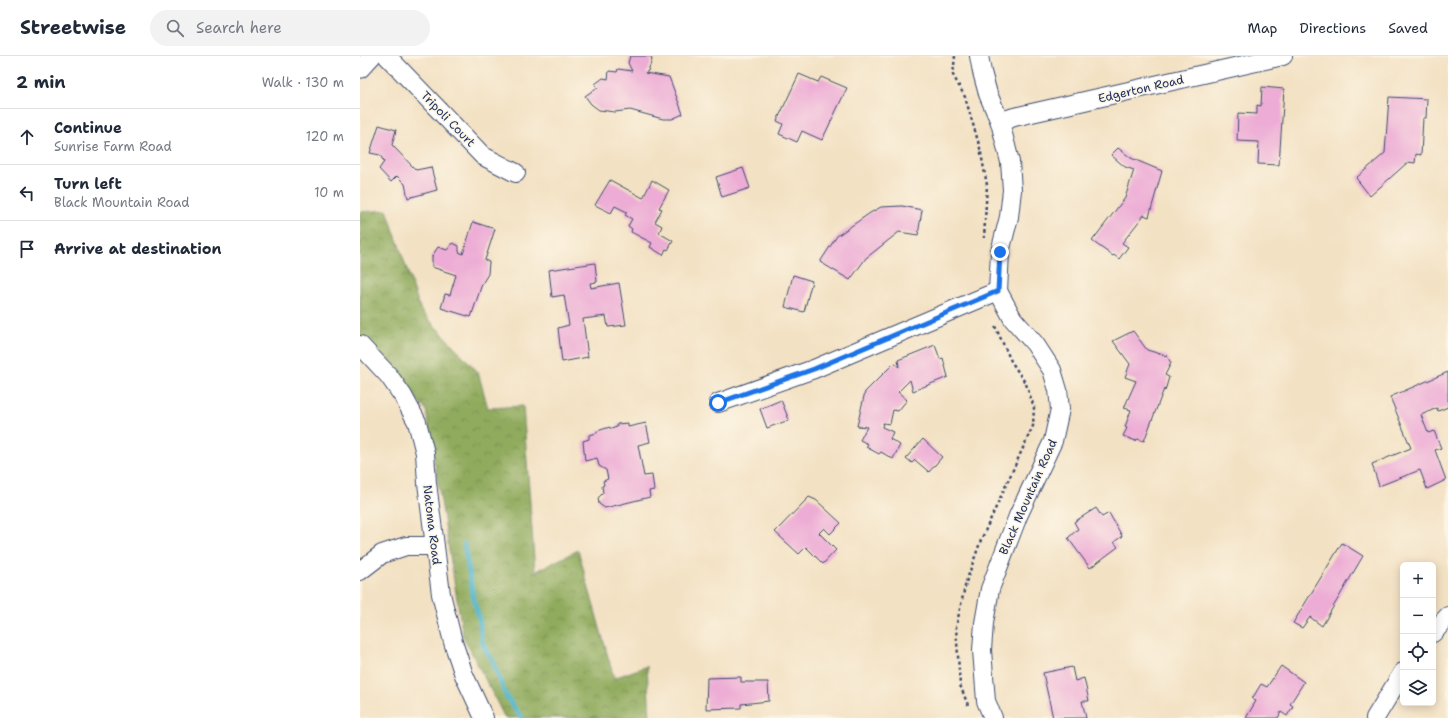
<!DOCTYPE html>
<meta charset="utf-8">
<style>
body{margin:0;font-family:"Shantell Sans",sans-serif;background:#f2f2f3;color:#1f2937}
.controls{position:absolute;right:12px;bottom:12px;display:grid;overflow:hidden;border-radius:6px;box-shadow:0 2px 10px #0003}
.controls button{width:36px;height:36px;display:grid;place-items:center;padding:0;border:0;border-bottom:1px solid #e0e1e3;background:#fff;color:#1f2937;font:20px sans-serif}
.stop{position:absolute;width:12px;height:12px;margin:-9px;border:3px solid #1a73e8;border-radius:50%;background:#fff}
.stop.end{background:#1a73e8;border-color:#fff;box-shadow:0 1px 4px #0008}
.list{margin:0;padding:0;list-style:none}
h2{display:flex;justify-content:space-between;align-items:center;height:52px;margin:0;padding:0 16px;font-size:17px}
h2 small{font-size:13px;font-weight:400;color:#747a83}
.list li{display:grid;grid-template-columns:26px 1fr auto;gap:12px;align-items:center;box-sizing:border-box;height:56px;padding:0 16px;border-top:1px solid #e0e1e3}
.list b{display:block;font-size:15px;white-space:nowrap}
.list p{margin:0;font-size:13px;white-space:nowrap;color:#747a83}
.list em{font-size:13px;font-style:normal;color:#747a83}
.icon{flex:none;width:22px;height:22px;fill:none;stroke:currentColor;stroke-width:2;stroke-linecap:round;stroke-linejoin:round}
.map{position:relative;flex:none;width:1088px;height:662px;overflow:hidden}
header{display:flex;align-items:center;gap:24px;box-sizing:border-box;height:56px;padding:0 20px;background:#fff;border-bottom:1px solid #e0e1e3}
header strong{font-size:19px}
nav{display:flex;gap:22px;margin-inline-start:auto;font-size:14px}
.search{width:280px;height:36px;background:#f2f2f3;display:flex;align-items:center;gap:10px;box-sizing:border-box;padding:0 14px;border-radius:22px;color:#747a83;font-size:15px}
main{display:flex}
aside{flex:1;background:#fff}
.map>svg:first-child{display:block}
.forest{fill:url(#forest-crowns);stroke:#566d5e}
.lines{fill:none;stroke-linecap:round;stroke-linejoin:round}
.stream{stroke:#4bb3c9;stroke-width:5}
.building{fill:#edacd5}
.minor-casing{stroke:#3b4a6d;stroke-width:20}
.path{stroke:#3b4a6d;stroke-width:2.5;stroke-dasharray:3 3;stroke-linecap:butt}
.minor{stroke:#fff;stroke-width:18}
.route{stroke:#1a73e8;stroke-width:5}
.labels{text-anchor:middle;stroke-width:3;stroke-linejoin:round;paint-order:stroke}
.street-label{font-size:12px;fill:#1b2f5e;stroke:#fcf5e5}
</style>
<header>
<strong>Streetwise</strong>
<div class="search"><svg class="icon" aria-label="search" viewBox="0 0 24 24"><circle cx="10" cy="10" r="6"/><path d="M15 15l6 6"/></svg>Search here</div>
<nav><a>Map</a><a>Directions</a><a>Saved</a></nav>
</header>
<main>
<aside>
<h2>2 min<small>Walk · 130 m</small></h2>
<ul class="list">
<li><svg class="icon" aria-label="ahead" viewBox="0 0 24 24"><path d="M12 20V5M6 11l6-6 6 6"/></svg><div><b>Continue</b><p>Sunrise Farm Road</p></div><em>120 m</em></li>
<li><svg class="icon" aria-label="left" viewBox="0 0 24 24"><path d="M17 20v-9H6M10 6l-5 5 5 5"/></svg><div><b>Turn left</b><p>Black Mountain Road</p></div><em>10 m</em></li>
<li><svg class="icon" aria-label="arrive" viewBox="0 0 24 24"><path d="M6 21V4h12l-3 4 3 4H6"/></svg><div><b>Arrive at destination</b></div></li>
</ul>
</aside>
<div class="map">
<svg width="1088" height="662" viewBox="0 0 1088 662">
<defs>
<pattern id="forest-crowns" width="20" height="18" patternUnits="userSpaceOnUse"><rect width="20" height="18" fill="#90ab5d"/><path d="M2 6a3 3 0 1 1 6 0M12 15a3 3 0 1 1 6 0" fill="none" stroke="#758c50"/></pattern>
</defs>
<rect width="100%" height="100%" fill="#fcf5e5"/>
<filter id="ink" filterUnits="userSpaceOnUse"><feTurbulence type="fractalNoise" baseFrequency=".025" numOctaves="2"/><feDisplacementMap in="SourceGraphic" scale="8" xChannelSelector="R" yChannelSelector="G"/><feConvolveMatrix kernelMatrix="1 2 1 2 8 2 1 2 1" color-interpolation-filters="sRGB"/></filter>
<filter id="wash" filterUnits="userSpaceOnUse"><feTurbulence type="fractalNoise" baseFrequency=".012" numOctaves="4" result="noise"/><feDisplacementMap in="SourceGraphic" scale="16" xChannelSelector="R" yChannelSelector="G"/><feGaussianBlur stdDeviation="0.9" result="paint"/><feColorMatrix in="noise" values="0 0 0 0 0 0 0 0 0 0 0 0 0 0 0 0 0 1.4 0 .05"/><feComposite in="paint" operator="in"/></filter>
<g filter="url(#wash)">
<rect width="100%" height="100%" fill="#f3e1c3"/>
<path class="forest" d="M27,154L61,255L118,316L128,352L163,350L175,516L218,494L254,622L287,610L290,662H145L103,580L66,353L0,285V156Z"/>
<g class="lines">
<path class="stream" d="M104,488L114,545L119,562L122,585L125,593L131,601L146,640L157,656L163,662"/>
</g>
<g id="blocks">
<g class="building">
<path d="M270,0H291L292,4L288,15L285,17L309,21L323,58L312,63H303L270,54L255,56L239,54L231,48L225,40L238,31L235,28L243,22L248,23L249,15L257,16L258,13L272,15L268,7Z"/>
<path d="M439,18L458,26L461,21L487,32L462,84L442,75L437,86L419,78L423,68L417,65Z"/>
<path d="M902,31L924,33L919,109L898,108L899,86L877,85L878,57L897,58V49L901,50Z"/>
<path d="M1029,41L1067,43L1066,62H1063L1061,99L1056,98L1055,107L1048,106L1010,140L996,122L1025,97Z"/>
<path d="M19,69L36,74L32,89L56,114L71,111L77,134L48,142L45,128L37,120L31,126L19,113L24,106L20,99L10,97Z"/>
<path d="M758,92L771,102L802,115L789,161L784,159L762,187L768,191L759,203L754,199L753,200L732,185L765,142L774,114L765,111L751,99Z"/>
<path d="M383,112L390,132L362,141L356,121Z"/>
<path d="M250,124L283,142L292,124L309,134L299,152L302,153L295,166L302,170L299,177L313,185L308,194L306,193L303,199L290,191L292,187L271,176L272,173L268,170L272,163L265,159L267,156L255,150L251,157L235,149Z"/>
<path d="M542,150L562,154L558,179L539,176L506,202L490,224L460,206L477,180L510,157L521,151Z"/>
<path d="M113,166L135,173L125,204L129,206L128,218L122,228L111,261L81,252L85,238L90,239L96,219L72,211V200L78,191L87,194L93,187L99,190V196L103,198Z"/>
<path d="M235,207L237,226L230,227L231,232L259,227L266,269L248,271L246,260L223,263L228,301L202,306L198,272L209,269L204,239L192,241L189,214Z"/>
<path d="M433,219L452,225L444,256L425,251Z"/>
<path d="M773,275L787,294L807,300L811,307L805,319L809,321L805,335L804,333L784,385L777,383L776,385L763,380L767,372L765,371L771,354L764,352L776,325L765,321L770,308L753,285Z"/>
<path d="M575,289L580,303L583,302L588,321L553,335L550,324L538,336L547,344L538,355L533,354L530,368L523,367L522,371L533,376L530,383L540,389L533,403L521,396L519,398L506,391L508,388L500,384L507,371L497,370L505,336L534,307L539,311L538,304Z"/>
<path d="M1088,316V351L1078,355L1077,352L1061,359L1068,377L1074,375L1081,392L1075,394L1086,424L1067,433L1060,414L1019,430L1012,408L1051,392L1030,341Z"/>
<path d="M421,344L429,364L407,372L400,353Z"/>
<path d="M268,367V371L286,367L290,386L278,389L284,420L292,419L294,434L289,435L290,441L245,452L239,448L238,442L243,437L242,430L244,429L243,425L248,423L246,414L239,410L237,402L225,405L223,385L229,383V379L237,377V375L250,371L251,373L257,371V368Z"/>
<path d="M563,383L582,401L569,416L555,404L552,407L546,402Z"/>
<path d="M449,441L456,444L481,467L470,478L464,472L459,477L476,494L463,508L446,491L439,498L415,476Z"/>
<path d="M736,452L742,461L749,457L762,480L754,486L758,491L730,512L708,482L718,473L714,466Z"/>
<path d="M982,487L1003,500L962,570L950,561L942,572L933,567Z"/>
<path d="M921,610L944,626L930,648L933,650L927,660L921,656L918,662H886L896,645L892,643L901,628L907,631Z"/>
<path d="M712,611L715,625L724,622L729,645H722L726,662H693L683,617Z"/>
<path d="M381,621V626H408L409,645L381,648V652L346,653L347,622Z"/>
</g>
</g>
</g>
<g filter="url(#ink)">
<use href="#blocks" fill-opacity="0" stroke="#3b4a6d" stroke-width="1"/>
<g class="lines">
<g class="minor-casing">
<g id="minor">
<path d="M27,0L123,100L156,117"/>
<path d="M619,0L622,16L628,38L640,66L650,106L652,134L649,161L640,196L638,235L653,263L675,288L692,314L698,334L700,353L693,385L658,460L630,533L624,567L622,594L626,645L633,662"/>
<path d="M0,13L12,0"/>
<path d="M640,66L654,61L923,0"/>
<path d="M0,289L29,320L43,340L57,366L65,397L67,427L81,538L93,586L104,619L124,662"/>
<path d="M358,347L454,313L638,235"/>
<path d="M0,515L22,498L46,490H74"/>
<path d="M1073,577L1088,560"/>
<path d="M1015,662L1043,616"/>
</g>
</g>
<g class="path">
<path d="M595,0L593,19L605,41L620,92L627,129L624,182"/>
<path d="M608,649L600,629L596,571L606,526L621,484L673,370L674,351L666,328L651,305L635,270"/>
</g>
<use href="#minor" class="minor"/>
</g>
</g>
<g class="lines" filter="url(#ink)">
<path class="route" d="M358,347L454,313L638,235L640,196"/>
</g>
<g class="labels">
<g class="street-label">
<text transform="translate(781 33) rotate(-13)" y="4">Edgerton Road</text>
<text transform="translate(88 63) rotate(46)" y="4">Tripoli Court</text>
<text transform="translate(668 441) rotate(-66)" y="4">Black Mountain Road</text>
<text transform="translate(72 469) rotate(83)" y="4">Natoma Road</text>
</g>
</g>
</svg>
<div class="controls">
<button>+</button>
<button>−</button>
<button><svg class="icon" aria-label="locate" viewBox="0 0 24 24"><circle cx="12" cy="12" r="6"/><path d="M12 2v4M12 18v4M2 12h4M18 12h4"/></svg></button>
<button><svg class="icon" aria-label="layers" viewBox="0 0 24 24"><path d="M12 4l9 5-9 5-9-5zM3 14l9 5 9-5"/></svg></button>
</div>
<div class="stop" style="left:358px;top:347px"></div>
<div class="stop end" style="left:640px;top:196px"></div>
</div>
</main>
